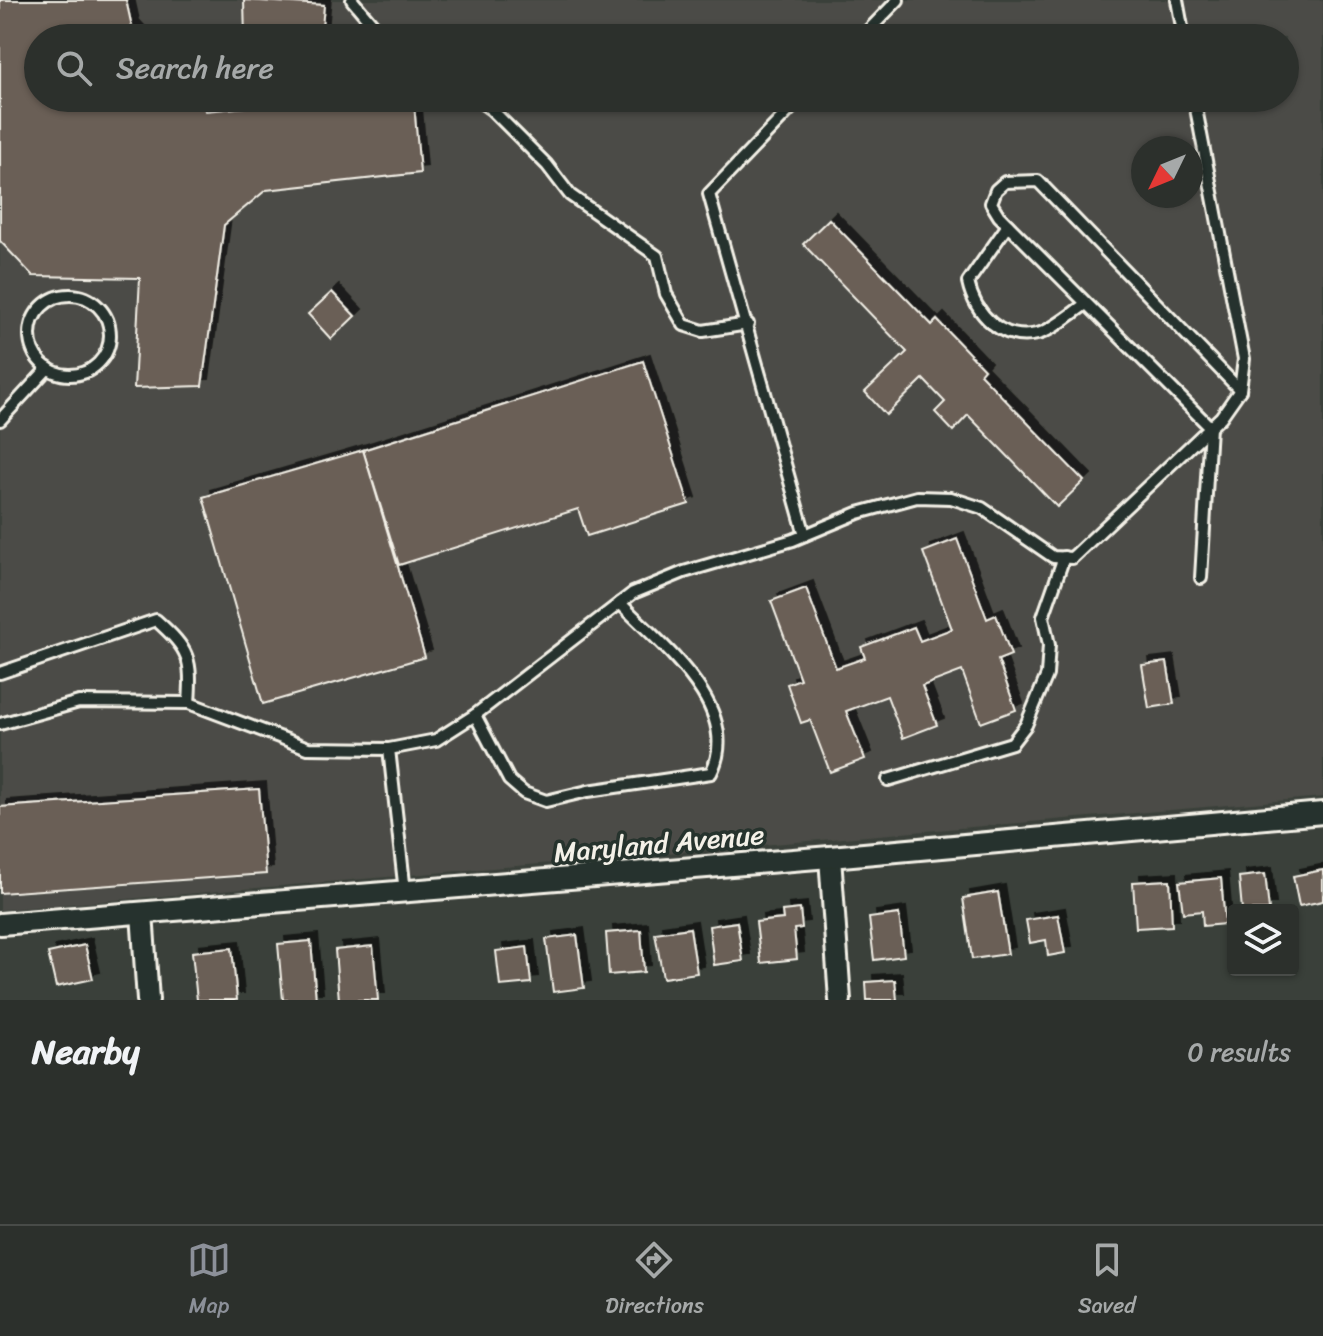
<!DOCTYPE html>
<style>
body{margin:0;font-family:Sriracha,sans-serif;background:#343834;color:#f1f3f6}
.controls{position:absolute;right:24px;bottom:24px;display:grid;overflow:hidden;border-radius:8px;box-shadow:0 2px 6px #0004}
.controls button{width:72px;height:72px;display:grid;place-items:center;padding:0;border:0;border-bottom:2px solid #484b48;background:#2c302c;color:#f1f3f6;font:40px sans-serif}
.compass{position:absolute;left:1131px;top:136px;width:72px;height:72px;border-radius:50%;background:#2c302c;box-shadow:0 2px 6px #0004;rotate:227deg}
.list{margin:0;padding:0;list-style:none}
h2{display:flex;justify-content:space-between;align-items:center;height:104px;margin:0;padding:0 32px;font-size:34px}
h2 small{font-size:26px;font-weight:400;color:#a6a9a9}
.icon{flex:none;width:44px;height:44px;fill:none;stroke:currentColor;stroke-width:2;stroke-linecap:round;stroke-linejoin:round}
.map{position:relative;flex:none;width:1323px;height:1000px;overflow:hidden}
.search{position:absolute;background:#2c302c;box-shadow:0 2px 6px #0004;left:24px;right:24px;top:24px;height:88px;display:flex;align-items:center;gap:20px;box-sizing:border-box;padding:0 28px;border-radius:44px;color:#a6a9a9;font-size:30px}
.sheet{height:224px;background:#2c302c}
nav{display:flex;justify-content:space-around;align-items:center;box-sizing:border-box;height:112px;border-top:2px solid #484b48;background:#2c302c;font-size:22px;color:#a6a9a9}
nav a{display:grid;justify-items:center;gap:4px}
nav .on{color:#8c9099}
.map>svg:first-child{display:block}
.built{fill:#4b4c46;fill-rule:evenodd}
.building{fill:#6a5e57;stroke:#f4f1e8;stroke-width:2;filter:url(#shadow)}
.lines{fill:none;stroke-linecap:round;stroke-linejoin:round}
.lane-casing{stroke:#f4f1e8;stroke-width:16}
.street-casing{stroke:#f4f1e8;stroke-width:26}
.lane{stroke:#26332d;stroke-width:10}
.street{stroke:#26332d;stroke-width:20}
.labels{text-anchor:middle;stroke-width:7;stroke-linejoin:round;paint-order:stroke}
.street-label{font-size:28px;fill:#f4f1e8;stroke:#26332d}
</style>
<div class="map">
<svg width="1323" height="1000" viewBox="0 0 1323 1000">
<defs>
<filter id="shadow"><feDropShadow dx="7" dy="-7" stdDeviation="0" flood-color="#0009"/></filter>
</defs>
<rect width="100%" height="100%" fill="#3a403a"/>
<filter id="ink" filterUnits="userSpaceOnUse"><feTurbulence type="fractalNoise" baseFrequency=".0125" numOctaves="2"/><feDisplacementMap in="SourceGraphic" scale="16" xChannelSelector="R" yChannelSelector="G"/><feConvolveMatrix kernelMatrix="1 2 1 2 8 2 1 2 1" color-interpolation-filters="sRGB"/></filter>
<g filter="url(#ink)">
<path class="built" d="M0,0H1323V797L0,910ZM38,38H1285V98H38ZM1143,148H1191V196H1143Z"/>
<g class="building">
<path d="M0,0H126L132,27L142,38H38V98H194L206,111L246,107V98H340L414,104L420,173L266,190L224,225L202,386L134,388L140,278L33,276L0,241Z"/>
<path d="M244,0L324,5L321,38H245Z"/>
<path d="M829,219L932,325L937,320L984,369L980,374L1084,481L1057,507L968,415L953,431L935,412L945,402L923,379L886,415L865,392L907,352L803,244Z"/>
<path d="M332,292L355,316L331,339L308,314Z"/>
<path d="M643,361L689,504L587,536L578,509L399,565L363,450Z"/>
<path d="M363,450L425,657L263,704L203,497Z"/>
<path d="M957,539L987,619L996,615L1011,655L998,660L1016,710L981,723L962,671L922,686L937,725L903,738L887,696L846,711L865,759L830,772L810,720L801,723L787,684L800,679L771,601L806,588L836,668L865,658L861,647L914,627L920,641L952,629L923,552Z"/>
<path d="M1167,662L1174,704L1149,708L1142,665Z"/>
<path d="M259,789L266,874L0,893V807Z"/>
<path d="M1323,870V901L1299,906L1293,876Z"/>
<path d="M1265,874L1269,910H1242L1239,877Z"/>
<path d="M1221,878L1225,924L1203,926L1202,911L1183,913L1179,882Z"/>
<path d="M1170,880L1172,926L1136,928L1133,882Z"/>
<path d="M998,892L1008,954L972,959L963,898Z"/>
<path d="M800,909L802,928L794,929L797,959L761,963L756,922L783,919L782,911Z"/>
<path d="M899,914L904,956L874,960L869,918Z"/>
<path d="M1058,915L1065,953L1048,956L1046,940L1030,943L1026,920Z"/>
<path d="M737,922L743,961L714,965L709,926Z"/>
<path d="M690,928L697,973L663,978L655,933Z"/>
<path d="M641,930L644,972L609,975L606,933Z"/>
<path d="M577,935L584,988L553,992L546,939Z"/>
<path d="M311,941L316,1000H283L278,944Z"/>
<path d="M85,945L93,979L56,987L48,953Z"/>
<path d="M373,946L378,1000H339L335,950Z"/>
<path d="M527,947L531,983L500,986L496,951Z"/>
<path d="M232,948L237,1000H197L192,952Z"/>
<path d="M895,980L897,1000H867L866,982Z"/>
</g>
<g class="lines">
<g class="lane-casing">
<g id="lane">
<path d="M352,0L384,38"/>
<path d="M1177,0L1184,38"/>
<path d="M861,38L898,0"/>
<path d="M475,98L492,110L547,165L570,195L657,256L666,294L684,325L703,331L748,324"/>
<path d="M801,98L709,194L805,535"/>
<path d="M1008,225L968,282C975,314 1001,342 1037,334C1052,331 1072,313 1086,304"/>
<circle cx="70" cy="335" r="40"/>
<path d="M0,420L48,368"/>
<path d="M1201,578L1210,427L999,216L991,203L996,190L1005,182L1038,181L1240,390"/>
<path d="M0,673L156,620C190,650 192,659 189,703"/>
<path d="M475,715L509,780L524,793L546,801L588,791L711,773C744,708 661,645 620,603"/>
<path d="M0,724L79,702L189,703L308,748L389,749L436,740L475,715L633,593L684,572L793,540L858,513L917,497L951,498L982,508L1053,557L1072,558L1221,417L1240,390L1244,359L1194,98"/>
<path d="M389,749L405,892"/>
<path d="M888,780L1012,743L1026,725L1047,675L1049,645L1043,617L1064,557"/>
</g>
</g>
<g class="street-casing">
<g id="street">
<path d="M830,857L840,1000"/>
<path d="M142,913L148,1000"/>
<path d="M0,924L830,857L1323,813"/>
</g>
</g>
<use href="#lane" class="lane"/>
<use href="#street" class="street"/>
</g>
</g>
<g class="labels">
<g class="street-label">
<text transform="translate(659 843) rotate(-5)" y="10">Maryland Avenue</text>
</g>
</g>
</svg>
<div class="controls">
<button><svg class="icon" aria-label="layers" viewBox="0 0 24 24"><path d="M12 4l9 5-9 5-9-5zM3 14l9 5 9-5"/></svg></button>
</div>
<svg class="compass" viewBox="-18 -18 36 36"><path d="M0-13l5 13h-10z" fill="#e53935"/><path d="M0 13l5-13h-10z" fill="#a6a9a9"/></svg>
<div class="search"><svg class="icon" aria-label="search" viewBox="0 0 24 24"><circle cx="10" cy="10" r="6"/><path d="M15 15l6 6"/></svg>Search here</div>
</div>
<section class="sheet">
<h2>Nearby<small>0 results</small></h2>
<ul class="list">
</ul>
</section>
<nav>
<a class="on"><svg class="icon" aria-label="map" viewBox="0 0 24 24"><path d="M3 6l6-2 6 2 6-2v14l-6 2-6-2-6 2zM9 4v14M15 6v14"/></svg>Map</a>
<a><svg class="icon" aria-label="directions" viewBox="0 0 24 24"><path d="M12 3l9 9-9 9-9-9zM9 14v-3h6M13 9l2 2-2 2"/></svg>Directions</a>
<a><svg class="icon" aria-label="saved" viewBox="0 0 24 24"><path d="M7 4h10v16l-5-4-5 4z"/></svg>Saved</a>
</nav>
